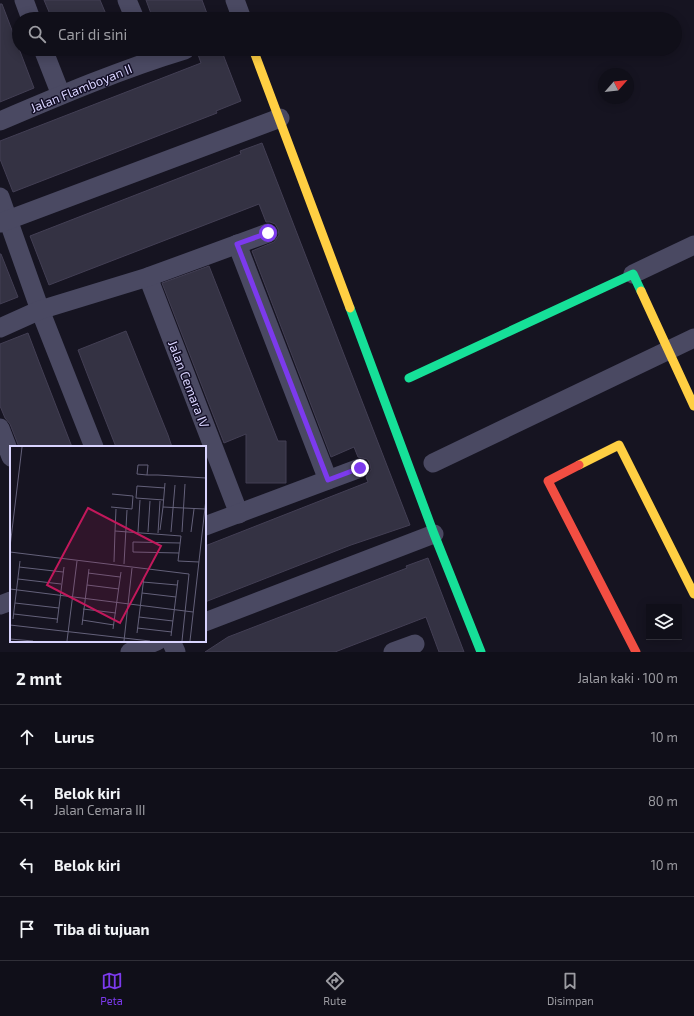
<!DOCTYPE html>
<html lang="id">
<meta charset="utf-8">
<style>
body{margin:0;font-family:"Exo 2",sans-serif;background:#191822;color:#f1f3f6}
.controls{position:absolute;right:12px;bottom:12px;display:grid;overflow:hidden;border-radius:0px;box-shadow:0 2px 10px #0003}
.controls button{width:36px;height:36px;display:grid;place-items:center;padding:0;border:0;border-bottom:1px solid #302f38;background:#100f19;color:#f1f3f6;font:20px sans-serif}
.compass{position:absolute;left:598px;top:68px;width:36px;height:36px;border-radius:50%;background:#100f19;box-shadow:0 2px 10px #0003;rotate:62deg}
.stop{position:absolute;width:12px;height:12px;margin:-9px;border:3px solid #7c3aed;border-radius:50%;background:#fff}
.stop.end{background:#7c3aed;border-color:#fff;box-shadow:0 1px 4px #0008}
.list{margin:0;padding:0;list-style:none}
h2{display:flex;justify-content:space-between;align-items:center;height:52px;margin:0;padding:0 16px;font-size:17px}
h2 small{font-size:13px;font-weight:400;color:#9c9ca2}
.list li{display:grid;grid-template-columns:26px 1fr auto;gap:12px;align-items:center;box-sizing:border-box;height:64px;padding:0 16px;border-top:1px solid #302f38}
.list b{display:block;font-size:15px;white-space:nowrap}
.list p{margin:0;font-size:13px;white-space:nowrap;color:#9c9ca2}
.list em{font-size:13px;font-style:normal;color:#9c9ca2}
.icon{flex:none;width:22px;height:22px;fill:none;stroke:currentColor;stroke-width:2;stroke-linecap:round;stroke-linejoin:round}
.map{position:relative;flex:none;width:694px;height:652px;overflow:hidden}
.search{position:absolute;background:#100f19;box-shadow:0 2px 10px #0003;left:12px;right:12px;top:12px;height:44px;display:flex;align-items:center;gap:10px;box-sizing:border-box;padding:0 14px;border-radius:22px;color:#9c9ca2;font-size:15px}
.sheet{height:308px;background:#100f19}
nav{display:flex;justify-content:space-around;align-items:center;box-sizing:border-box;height:56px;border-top:1px solid #302f38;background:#100f19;font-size:11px;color:#9c9ca2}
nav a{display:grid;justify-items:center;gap:2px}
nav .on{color:#7c3aed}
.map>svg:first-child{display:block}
.building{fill:#343243;stroke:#433f54}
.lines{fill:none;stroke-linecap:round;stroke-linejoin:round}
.street{stroke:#4a4962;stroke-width:19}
.fast{stroke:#16e098;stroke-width:9}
.slow{stroke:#ffcf43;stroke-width:9}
.jam{stroke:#f24e42;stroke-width:9}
.route{stroke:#7c3aed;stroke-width:5}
.labels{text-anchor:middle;stroke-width:3;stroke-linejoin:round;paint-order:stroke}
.street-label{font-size:13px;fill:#d9d4ff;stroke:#130f26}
.inset-road{fill:none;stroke:#64617a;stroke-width:1}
.view{fill:#c2185b;fill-opacity:0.15;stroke:#c2185b;stroke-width:2}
.inset-edge{fill:none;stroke:#d9d4ff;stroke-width:2}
</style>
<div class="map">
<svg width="694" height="652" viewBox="0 0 694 652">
<rect width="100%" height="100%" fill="#161421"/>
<g class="building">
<path d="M44,0H100L108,19H52Z"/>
<path d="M146,0H202L209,19H153Z"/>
<path d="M0,4H2L34,88L0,102Z"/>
<path d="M196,49H221L241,101L216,111L217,113L13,192L0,159V141L201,63Z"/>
<path d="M262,143L410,525L351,545L205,602V546L368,482L366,477L371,470L370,464L367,459L358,457L354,447L331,457L252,251L274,242L279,235L278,229L275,224L270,222H266L259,204L49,285L30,236L241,154L240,151Z"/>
<path d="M0,254H1L18,297L0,304Z"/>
<path d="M209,266L278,441H286V483H246V434L224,443L162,283Z"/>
<path d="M126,331L168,435L172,447H116L88,376L78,350Z"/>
<path d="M28,333L39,362L72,447H19L10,424L5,418L0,406V344Z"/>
<path d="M428,558L464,652H439L426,617L335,652H205L228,637L407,568L406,566Z"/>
</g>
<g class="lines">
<g class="street">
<path d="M24,0L31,19"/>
<path d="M127,0L135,19"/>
<path d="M235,0L242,19"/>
<path d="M43,49L61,95"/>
<path d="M0,121C61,95 122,69 185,50"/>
<path d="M0,197L40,310L94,447"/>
<path d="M0,223L280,118"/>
<path d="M237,244L328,480"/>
<path d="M633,274L694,245"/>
<path d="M148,277L239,514"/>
<path d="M0,328L40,310L148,277L268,233"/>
<path d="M0,428L11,457"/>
<path d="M433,463L694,338"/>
<path d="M205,526L360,468"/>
<path d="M0,605L11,601"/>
<path d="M205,622L434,534"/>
<path d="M171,641L176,652"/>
<path d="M130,652L157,641"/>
<path d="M393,652L415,644"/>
</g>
<g class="fast">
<path d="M350,308L434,534L481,652"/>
<path d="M409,378L633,274L641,291"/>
</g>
<g class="slow">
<path d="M253,49L350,308"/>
<path d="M641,291L694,406"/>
<path d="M579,465L619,445L694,594"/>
</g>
<path class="jam" d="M579,465L548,481L636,652"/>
</g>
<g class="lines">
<path class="route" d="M268,233L237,244L328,480L360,468"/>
</g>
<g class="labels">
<g class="street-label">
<text transform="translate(81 88) rotate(-22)" y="5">Jalan Flamboyan II</text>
<text transform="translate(189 384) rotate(69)" y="5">Jalan Cemara IV</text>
</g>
</g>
<g transform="translate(10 446)">
<rect width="196" height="196" fill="#161421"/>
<path class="inset-road" d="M137,29L138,19H128L127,28L137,29H148L196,32M154,54L126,52L127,40L155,42M101,61L122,63L123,50L102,48M153,61L155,37M150,84L153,61L195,63M105,85L106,63M128,86L130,54M138,86L140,55M161,86L165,39M172,86L175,38M181,86L184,63M148,87L150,55M0,101L12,1M0,106L179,128L172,195M169,107L123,106V96L170,97M104,116L105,85L171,90L168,115L189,116M114,118L117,64M9,121L53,126M78,127L110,131M8,133L51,138M133,136L167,139M77,139L109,143M0,143L183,166M132,147L166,151M5,157L49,162M73,163L106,167M4,168L47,173M129,171L163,175M3,173L10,115M72,174L104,179M47,177L54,121M0,179L140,195M72,179L79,123M127,182L162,186M103,183L111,126M127,187L134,131M161,190L168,134M0,193L23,195M57,195L67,115M114,195L122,122M180,195L196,53"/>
<path class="view" d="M78,62L151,100L110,177L37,139Z"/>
<rect width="196" height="196" class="inset-edge"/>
</g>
</svg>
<div class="controls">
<button><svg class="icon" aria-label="layers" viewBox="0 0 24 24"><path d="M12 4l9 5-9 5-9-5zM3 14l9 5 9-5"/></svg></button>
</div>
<svg class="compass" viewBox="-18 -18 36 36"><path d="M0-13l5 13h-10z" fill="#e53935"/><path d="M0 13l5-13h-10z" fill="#9c9ca2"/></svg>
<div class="stop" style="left:268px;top:233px"></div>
<div class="stop end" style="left:360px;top:468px"></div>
<div class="search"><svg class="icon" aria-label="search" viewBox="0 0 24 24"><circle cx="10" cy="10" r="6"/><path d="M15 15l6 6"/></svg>Cari di sini</div>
</div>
<section class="sheet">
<h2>2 mnt<small>Jalan kaki · 100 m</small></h2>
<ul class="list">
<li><svg class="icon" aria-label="ahead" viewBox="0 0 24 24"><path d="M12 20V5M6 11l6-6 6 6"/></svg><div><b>Lurus</b></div><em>10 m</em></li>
<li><svg class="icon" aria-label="left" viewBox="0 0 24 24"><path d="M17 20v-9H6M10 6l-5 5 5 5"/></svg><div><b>Belok kiri</b><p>Jalan Cemara III</p></div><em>80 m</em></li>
<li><svg class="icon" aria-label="left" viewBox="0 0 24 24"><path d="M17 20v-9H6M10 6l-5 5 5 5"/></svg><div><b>Belok kiri</b></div><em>10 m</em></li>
<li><svg class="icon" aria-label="arrive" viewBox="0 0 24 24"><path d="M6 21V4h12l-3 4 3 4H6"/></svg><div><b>Tiba di tujuan</b></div></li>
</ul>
</section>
<nav>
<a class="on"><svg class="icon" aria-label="map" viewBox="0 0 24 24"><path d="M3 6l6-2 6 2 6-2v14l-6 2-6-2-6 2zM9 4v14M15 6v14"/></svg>Peta</a>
<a><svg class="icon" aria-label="directions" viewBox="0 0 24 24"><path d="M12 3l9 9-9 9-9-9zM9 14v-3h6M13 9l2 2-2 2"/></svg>Rute</a>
<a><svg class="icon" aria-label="saved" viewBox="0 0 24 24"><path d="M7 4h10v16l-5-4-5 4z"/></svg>Disimpan</a>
</nav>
